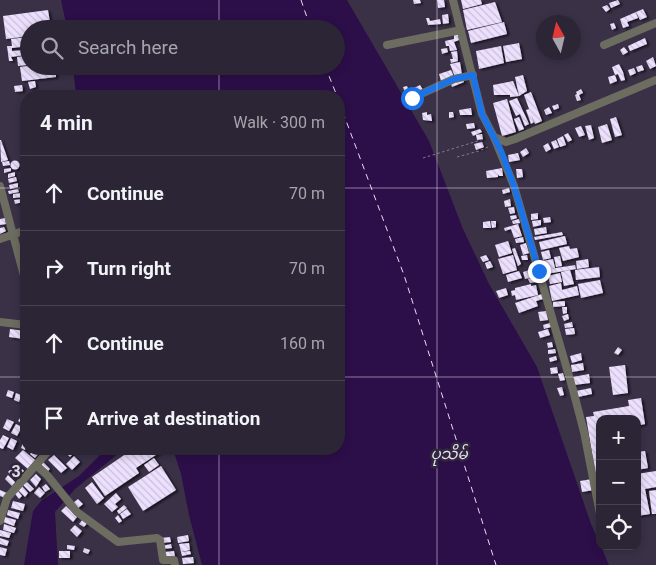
<!DOCTYPE html>
<meta charset="utf-8">
<style>
body{margin:0;font-family:Roboto,"Noto Sans Myanmar",sans-serif;background:#383141;color:#f1f3f6}
.controls{position:absolute;right:15px;bottom:15px;display:grid;overflow:hidden;border-radius:10px;box-shadow:0 2px 8px #0003}
.controls button{width:45px;height:45px;display:grid;place-items:center;padding:0;border:0;border-bottom:1px solid #484250;background:#2c2535;color:#f1f3f6;font:25px sans-serif}
.compass{position:absolute;left:536px;top:15px;width:45px;height:45px;border-radius:50%;background:#2c2535;box-shadow:0 2px 8px #0003;rotate:352deg}
.stop{position:absolute;width:15px;height:15px;margin:-11px;border:4px solid #1a73e8;border-radius:50%;background:#fff}
.stop.end{background:#1a73e8;border-color:#fff;box-shadow:0 1px 5px #0008}
.list{margin:0;padding:0;list-style:none}
h2{display:flex;justify-content:space-between;align-items:center;height:65px;margin:0;padding:0 20px;font-size:21px}
h2 small{font-size:16px;font-weight:400;color:#a6a5ad}
.list li{display:grid;grid-template-columns:32px 1fr auto;gap:15px;align-items:center;box-sizing:border-box;height:75px;padding:0 20px;border-top:1px solid #484250}
.list b{display:block;font-size:19px;white-space:nowrap}
.list em{font-size:16px;font-style:normal;color:#a6a5ad}
.icon{flex:none;width:28px;height:28px;fill:none;stroke:currentColor;stroke-width:2;stroke-linecap:round;stroke-linejoin:round}
.map{position:relative;flex:none;width:656px;height:565px;overflow:hidden}
.search{position:absolute;background:#2c2535;box-shadow:0 2px 8px #0003;left:20px;top:20px;width:325px;height:55px;display:flex;align-items:center;gap:12px;box-sizing:border-box;padding:0 18px;border-radius:28px;color:#a6a5ad;font-size:19px}
.panel{position:absolute;background:#2c2535;box-shadow:0 2px 8px #0003;left:20px;top:90px;width:325px;height:365px;border-radius:20px}
.map>svg:first-child{display:block}
.water{fill:#2c0e49}
.lines{fill:none;stroke-linecap:round;stroke-linejoin:round}
.ferry{stroke:#e7dff2;stroke-width:1;stroke-dasharray:6 5;stroke-linecap:butt}
.building{fill:url(#building-back-hatch);filter:url(#shadow)}
.path{stroke:#857d90;stroke-width:1;stroke-dasharray:2.5 2.5;stroke-linecap:butt}
.minor{stroke:#6c6c60;stroke-width:8}
.route{stroke:#1a73e8;stroke-width:6}
.grid{fill:none;stroke:#e1dbea;stroke-width:1;stroke-opacity:0.55}
.labels{text-anchor:middle;stroke-width:5;stroke-linejoin:round;paint-order:stroke}
.water-label{font-size:15px;font-style:italic;fill:#e7dff2;stroke:#30273d}
.grid-label{font-size:16px;text-anchor:middle;font-weight:bold;fill:#e1dbea;stroke:#30273d;stroke-width:5;stroke-linejoin:round;paint-order:stroke}
</style>
<div class="map">
<svg width="656" height="565" viewBox="0 0 656 565">
<defs>
<pattern id="building-back-hatch" width="6" height="6" patternUnits="userSpaceOnUse" patternTransform="scale(1.25)"><rect width="6" height="6" fill="#ece0fe"/><path d="M-1 5l2 2M0 0l6 6M5-1l2 2" fill="none" stroke="#cac0d9"/></pattern>
<filter id="shadow"><feDropShadow dx="2.5" dy="1.5" stdDeviation="1" flood-color="#0009"/></filter>
</defs>
<rect width="100%" height="100%" fill="#3a3147"/>
<g class="water">
<path d="M61,0H347L429,141L463,229L489,284L537,367L591,524L609,565H202L189,515L181,474L173,449H339V96H76L73,66H336V29H67Z"/>
<path d="M106,449H124L75,489L55,512L58,565H24L33,511L41,501L79,476Z"/>
</g>
<g class="lines">
<g class="ferry">
<path d="M301,0L311,29"/>
<path d="M325,66L337,96"/>
<path d="M339,102L404,275L496,565"/>
</g>
</g>
<g class="building">
<path d="M413,0H420L421,3L414,4Z"/>
<path d="M437,0H444L445,7L438,8Z"/>
<path d="M461,0H481L482,4L463,9Z"/>
<path d="M618,0L620,4L611,8L609,3Z"/>
<path d="M495,2L502,22L467,30L463,10Z"/>
<path d="M607,5L610,9L606,12L602,7Z"/>
<path d="M643,9L647,17L640,20L636,12Z"/>
<path d="M48,10L51,29H29V36L6,39L3,16Z"/>
<path d="M636,12L638,18L627,22L629,26L623,28L620,19Z"/>
<path d="M448,14L449,23L443,24L442,15Z"/>
<path d="M426,18H429L430,21L440,19L441,24L428,25Z"/>
<path d="M504,22L507,34L471,43L468,31Z"/>
<path d="M614,23L616,28L612,30L610,24Z"/>
<path d="M458,34L459,40L454,42L457,50L450,51L449,46H446L445,41L454,39V35Z"/>
<path d="M29,37V46L12,48V51L24,50L25,55L11,57L13,61H9L7,46H12L11,39Z"/>
<path d="M645,38L647,44L630,51L628,46Z"/>
<path d="M519,43L522,59L506,62L503,46Z"/>
<path d="M501,46L504,63L479,69L476,51Z"/>
<path d="M624,47L628,52L623,55L620,50Z"/>
<path d="M447,48L448,52L442,54L441,49Z"/>
<path d="M457,51L458,61L451,63L450,59H453L451,52Z"/>
<path d="M26,56L27,65L18,66L17,57Z"/>
<path d="M653,57L656,66L650,69L646,61Z"/>
<path d="M460,62L462,75L455,77L450,64Z"/>
<path d="M619,64L623,72L625,80L621,81L618,74L615,75L612,67Z"/>
<path d="M642,65L644,70L638,72L636,67Z"/>
<path d="M28,66H55L56,77L22,81L20,67Z"/>
<path d="M634,68L636,73L630,76L628,70Z"/>
<path d="M451,70L454,77L441,81L439,74Z"/>
<path d="M523,75L527,91L519,96L515,77Z"/>
<path d="M615,75L617,81L610,84L608,77Z"/>
<path d="M463,77L464,82L452,87L450,81Z"/>
<path d="M35,81L36,87L30,89L28,82Z"/>
<path d="M513,81L519,96L510,97V95H494L493,85Z"/>
<path d="M22,85L23,91L15,92L14,86Z"/>
<path d="M420,85L423,90L416,93L414,88Z"/>
<path d="M407,86L409,91L405,93L403,87Z"/>
<path d="M581,89L583,93L579,95L581,100L577,101L575,95L577,94L576,92Z"/>
<path d="M531,92L542,121L535,124L531,113L534,122L531,124L526,110L529,109L524,95Z"/>
<path d="M517,98L529,124L525,126L520,114L516,116L509,101Z"/>
<path d="M507,99L516,132L502,136L493,103Z"/>
<path d="M558,104L559,108L554,110L552,106Z"/>
<path d="M549,107L552,113L546,115L544,110Z"/>
<path d="M471,108L472,115H460L459,110Z"/>
<path d="M427,112V115L431,114L432,121L423,120L422,113Z"/>
<path d="M449,112H453L454,117L449,118Z"/>
<path d="M519,117L524,129L519,131L514,119Z"/>
<path d="M616,117L622,135L615,137L610,119Z"/>
<path d="M474,123L475,128L467,129L466,124Z"/>
<path d="M607,124L612,140L602,143L598,127Z"/>
<path d="M591,125L594,138L589,140L585,126Z"/>
<path d="M581,126L585,135L579,137L575,128Z"/>
<path d="M480,129L482,132L473,136L471,132Z"/>
<path d="M568,133L572,140L568,142L564,135Z"/>
<path d="M482,134L483,139L477,140L476,135Z"/>
<path d="M563,136L566,145L560,147L557,139Z"/>
<path d="M0,140H1L8,160L1,162Z"/>
<path d="M556,140L559,147L554,149L551,142Z"/>
<path d="M482,142L484,147L476,150L474,144Z"/>
<path d="M548,143L551,149L546,152L543,146Z"/>
<path d="M526,148L529,153L523,157L520,152Z"/>
<path d="M518,153L520,160L509,162L508,155Z"/>
<circle cx="15" cy="165" r="4.5"/>
<path d="M9,161L10,165L3,166L2,162Z"/>
<path d="M11,168V171L4,173V169Z"/>
<path d="M502,168L503,176H499L498,174V177L487,178L486,171Z"/>
<path d="M516,169H522L523,177L517,178Z"/>
<path d="M15,172V176L8,178V174Z"/>
<path d="M16,177L17,181L9,183L8,179Z"/>
<path d="M18,183V187L10,189L9,185Z"/>
<path d="M509,188L510,192L503,194L502,190Z"/>
<path d="M18,189L19,192L9,194L8,191Z"/>
<path d="M23,193L24,197L13,198V194Z"/>
<path d="M22,199L23,202L15,204L14,200Z"/>
<path d="M510,199L511,206L505,207L504,201Z"/>
<path d="M514,207L515,213L510,214L508,208Z"/>
<path d="M538,213V219L531,220V214Z"/>
<path d="M516,215L517,218L511,220L510,216Z"/>
<path d="M550,217L551,222L544,223L543,218Z"/>
<path d="M5,218L6,224L0,225V219Z"/>
<path d="M519,219L520,223L513,224L512,221Z"/>
<path d="M541,220V225L533,227L532,221Z"/>
<path d="M490,221L491,228H483V222Z"/>
<path d="M491,221H496V227L492,228Z"/>
<path d="M518,224L522,236L514,238L511,229L505,231L504,228Z"/>
<path d="M4,227L6,231L0,234V228Z"/>
<path d="M546,227L547,233L535,235L534,229Z"/>
<path d="M562,232L563,235L535,240L534,237Z"/>
<path d="M565,236L567,244L541,250L539,242Z"/>
<path d="M523,237L524,242L516,243L515,239Z"/>
<path d="M508,241L512,253L499,257L495,245Z"/>
<path d="M526,243L529,253L523,255L520,245Z"/>
<path d="M569,246L570,249L577,248L579,257L563,261L559,248Z"/>
<path d="M515,248L521,264L518,266L512,249Z"/>
<path d="M549,250L551,258L543,260L541,252Z"/>
<path d="M486,255L489,260L483,262L480,257Z"/>
<path d="M513,255L517,270L503,274L498,259Z"/>
<path d="M527,255L528,260H522L521,256Z"/>
<path d="M560,256L562,266L556,267L554,257Z"/>
<path d="M553,259L555,268L550,269L575,265L576,269L546,274L543,261Z"/>
<path d="M588,259L589,267L577,269L576,261Z"/>
<path d="M490,261L493,267L487,269L485,263Z"/>
<path d="M599,267L600,277L576,280L575,270Z"/>
<path d="M532,269L534,277L525,279L523,272Z"/>
<path d="M570,270L574,284L564,286L561,272Z"/>
<path d="M519,271L522,278L508,282L506,275Z"/>
<path d="M560,273L562,282L550,284L548,276Z"/>
<path d="M535,277L537,282L530,283L528,279Z"/>
<path d="M600,280L603,293L581,298L578,284Z"/>
<path d="M561,283L562,290L577,286L579,295L552,301L549,286Z"/>
<path d="M531,284V286L536,285L538,295L516,300L515,295L512,296L511,291L515,290V288Z"/>
<path d="M506,288L508,295L499,298L496,291Z"/>
<path d="M542,294L543,299L536,301L538,306L519,313L515,303Z"/>
<path d="M565,301V306L553,307V302Z"/>
<path d="M562,307H567V313L563,314Z"/>
<path d="M546,311L548,320L540,321L538,312Z"/>
<path d="M568,314L569,319L564,321L562,316Z"/>
<path d="M572,322L573,327L565,328L564,324Z"/>
<path d="M550,323L551,327L544,329L543,325Z"/>
<path d="M574,328L575,334L566,335L565,329Z"/>
<path d="M10,329L25,331L24,339L9,337Z"/>
<path d="M548,329L550,335L540,338L538,332Z"/>
<path d="M552,342L553,347L548,348L547,343Z"/>
<path d="M618,347L622,350L618,355L614,353Z"/>
<path d="M555,349L556,353L548,354V350Z"/>
<path d="M581,353L582,360L572,363L570,356Z"/>
<path d="M556,356L557,360L550,362L549,358Z"/>
<path d="M583,363L584,370L572,372L571,365Z"/>
<path d="M625,365L628,393L613,395L609,367Z"/>
<path d="M557,367L558,373L551,374L550,368Z"/>
<path d="M563,373L565,380L560,381L558,374Z"/>
<path d="M589,374L590,383L574,385L573,377Z"/>
<path d="M562,387L564,395L560,396L557,388Z"/>
<path d="M591,388L592,394L578,397L576,391Z"/>
<path d="M8,390L14,392L12,398L6,396Z"/>
<path d="M16,393L21,395L19,402L14,400Z"/>
<path d="M641,398L645,424L637,426V419H600V476L596,477L586,417L594,416L593,412L629,406L628,400Z"/>
<path d="M22,415L26,417L23,424L18,421Z"/>
<path d="M7,419L14,422L9,431L3,428Z"/>
<path d="M16,424L22,427L17,436L11,433Z"/>
<path d="M3,435L9,438L3,449L0,448V440Z"/>
<path d="M11,438L17,441L13,450L7,447Z"/>
<path d="M23,443L26,445L25,450L21,448Z"/>
<path d="M34,449L39,453L35,458L30,454Z"/>
<path d="M62,449H68L73,454L70,457Z"/>
<path d="M133,449H165L136,468L139,473L105,496L92,477Z"/>
<path d="M23,450L35,460L28,469L15,458Z"/>
<path d="M645,451L648,468L637,470V452Z"/>
<path d="M54,455L67,468L61,473L48,460Z"/>
<path d="M74,456L80,462L72,470L66,464Z"/>
<path d="M154,458L159,465L149,472L144,465Z"/>
<path d="M43,462L50,469L46,473L40,466Z"/>
<path d="M17,464L24,471L20,474L13,467Z"/>
<path d="M161,466L176,490L143,511L128,487Z"/>
<path d="M12,468L19,475L15,479L8,472Z"/>
<path d="M656,471V487L645,489L650,514L637,516V474Z"/>
<path d="M36,474L41,479L36,487L30,480Z"/>
<path d="M8,475L15,482L12,486L5,479Z"/>
<path d="M592,479L594,490L582,492L580,481Z"/>
<path d="M27,482L34,489L30,492L23,485Z"/>
<path d="M92,482L104,498L97,504L85,488Z"/>
<path d="M46,484L50,489L45,492L42,487Z"/>
<path d="M22,486L28,493L25,497L18,490Z"/>
<path d="M39,487L45,493L40,498L34,493Z"/>
<path d="M0,490L7,493L5,498L0,496Z"/>
<path d="M656,490V514H652L649,491Z"/>
<path d="M18,491L22,496L19,499L15,494Z"/>
<path d="M116,493L121,499L115,504L118,507L112,512L104,504Z"/>
<path d="M78,499L83,504L77,509L73,503Z"/>
<path d="M13,501L25,504L23,511L11,508Z"/>
<path d="M124,505L127,508L119,514L117,511Z"/>
<path d="M66,506L77,517L73,522L61,511Z"/>
<path d="M127,509L131,514L123,519L120,514Z"/>
<path d="M8,510L20,513L18,519L7,515Z"/>
<path d="M118,515L122,521L119,523L115,518Z"/>
<path d="M5,517L16,520L14,526L3,522Z"/>
<path d="M83,519L88,522L84,527L79,524Z"/>
<path d="M4,524L16,528L14,533L3,530Z"/>
<path d="M75,525L82,531L77,537L70,530Z"/>
<path d="M0,530L11,533L9,538L0,536Z"/>
<path d="M188,535L189,541L178,543L177,537Z"/>
<path d="M170,537L171,542L162,543L161,538Z"/>
<path d="M0,538L9,541L7,546L0,544Z"/>
<path d="M189,543L190,550L181,552L179,544Z"/>
<path d="M171,544L172,548L163,549L162,546Z"/>
<path d="M67,545L75,546L74,550L67,549Z"/>
<path d="M0,547L7,549L5,556L0,555Z"/>
<path d="M84,548L90,550L88,554L83,552Z"/>
<rect x="59" y="551" width="11" height="7"/>
<path d="M174,551L175,557L165,558L164,552Z"/>
<path d="M190,551L191,554L182,556L181,552Z"/>
<path d="M193,557L194,563L183,564L182,558Z"/>
</g>
<g class="lines">
<g class="path">
<path d="M457,157L479,151L490,146"/>
<path d="M423,158L484,139"/>
</g>
<g class="minor">
<path d="M453,0L482,114L494,137L506,142L515,139L656,80"/>
<path d="M387,45L461,30"/>
<path d="M604,45L656,23"/>
<path d="M412,98L454,79L473,75"/>
<path d="M494,137L514,186L573,390L584,432L600,514"/>
<path d="M0,186L26,283"/>
<path d="M0,239L26,230"/>
<path d="M0,322L26,325"/>
<path d="M36,465L47,475L77,512L118,542L157,538L160,540L163,560H174L175,565"/>
<path d="M0,521L7,498L50,449"/>
</g>
</g>
<g class="lines">
<path class="route" d="M412,98L454,79L473,75L482,114L501,151L514,186L539,271"/>
</g>
<path class="grid" d="M219,0V29M437,0V565M219,66V96M0,188H26M339,188H656M0,377H26M339,377H656M219,449V565"/>
<g class="labels">
<g class="water-label">
<text x="449" y="459">ပုသိမ်</text>
</g>
</g>
<g class="grid-label">
<text x="16" y="477">3</text>
</g>
</svg>
<div class="controls">
<button>+</button>
<button>−</button>
<button><svg class="icon" aria-label="locate" viewBox="0 0 24 24"><circle cx="12" cy="12" r="6"/><path d="M12 2v4M12 18v4M2 12h4M18 12h4"/></svg></button>
</div>
<svg class="compass" viewBox="-18 -18 36 36"><path d="M0-13l5 13h-10z" fill="#e53935"/><path d="M0 13l5-13h-10z" fill="#a6a5ad"/></svg>
<div class="stop" style="left:412px;top:98px"></div>
<div class="stop end" style="left:539px;top:271px"></div>
<div class="search"><svg class="icon" aria-label="search" viewBox="0 0 24 24"><circle cx="10" cy="10" r="6"/><path d="M15 15l6 6"/></svg>Search here</div>
<section class="panel">
<h2>4 min<small>Walk · 300 m</small></h2>
<ul class="list">
<li><svg class="icon" aria-label="ahead" viewBox="0 0 24 24"><path d="M12 20V5M6 11l6-6 6 6"/></svg><div><b>Continue</b></div><em>70 m</em></li>
<li><svg class="icon" aria-label="right" viewBox="0 0 24 24"><path d="M7 20v-9h11M14 6l5 5-5 5"/></svg><div><b>Turn right</b></div><em>70 m</em></li>
<li><svg class="icon" aria-label="ahead" viewBox="0 0 24 24"><path d="M12 20V5M6 11l6-6 6 6"/></svg><div><b>Continue</b></div><em>160 m</em></li>
<li><svg class="icon" aria-label="arrive" viewBox="0 0 24 24"><path d="M6 21V4h12l-3 4 3 4H6"/></svg><div><b>Arrive at destination</b></div></li>
</ul>
</section>
</div>
